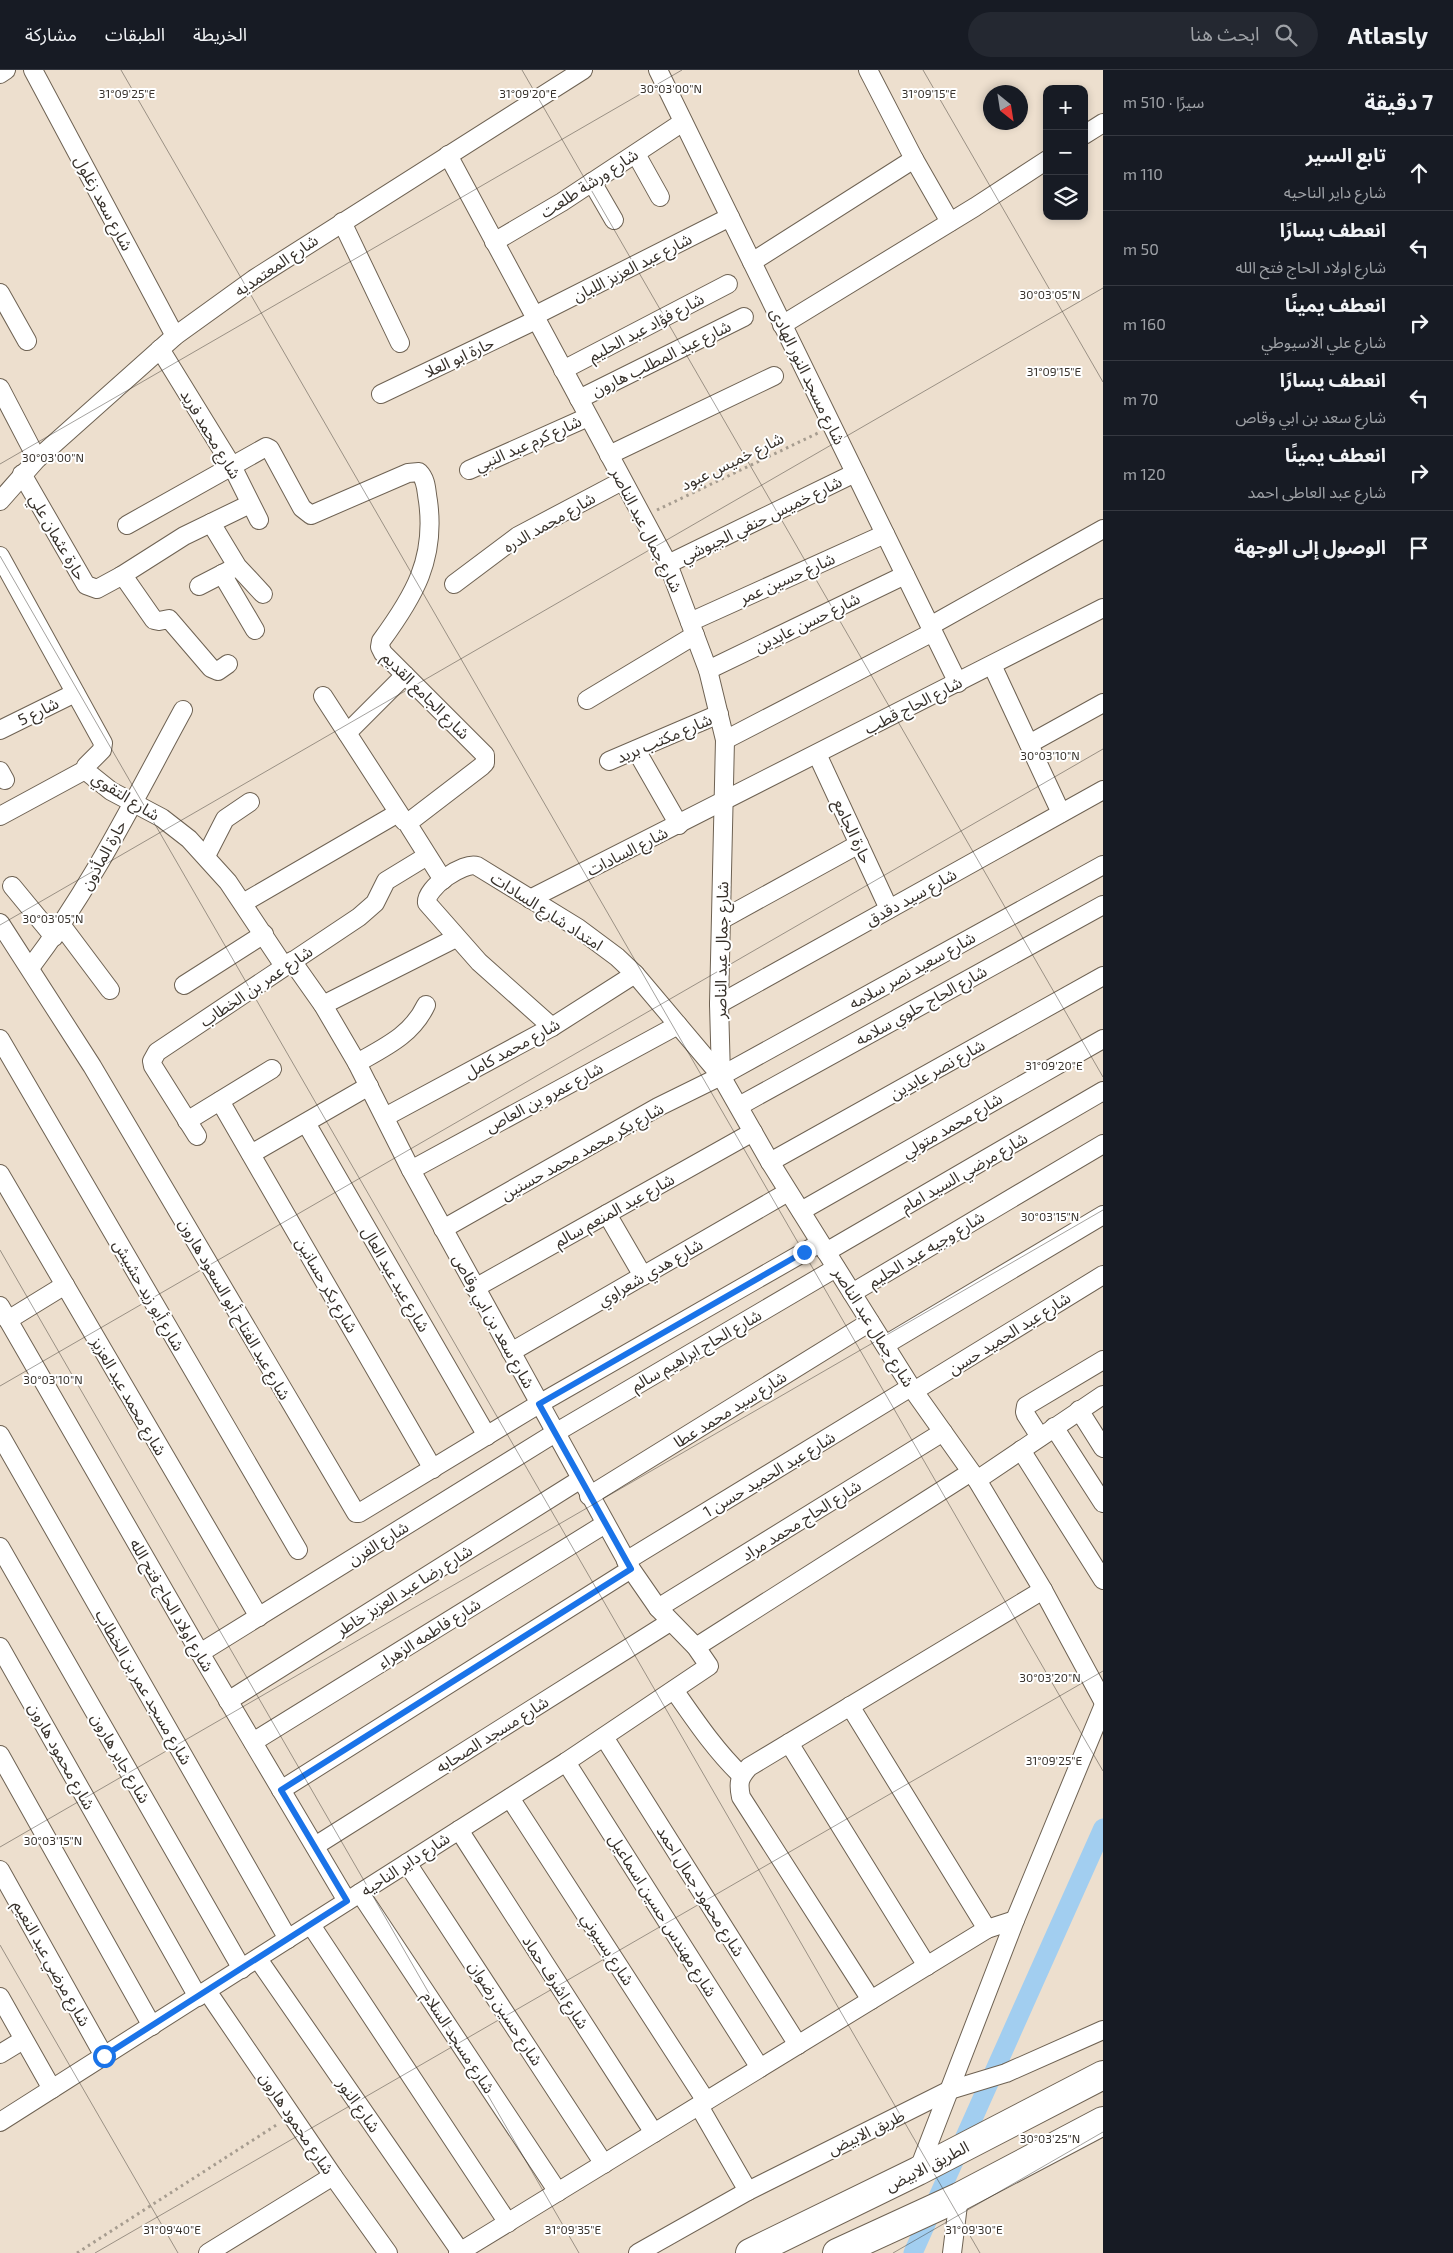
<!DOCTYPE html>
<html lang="ar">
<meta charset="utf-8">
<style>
body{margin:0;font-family:"Exo 2","Noto Sans Arabic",sans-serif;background:#242831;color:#f1f3f6;direction:rtl}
.controls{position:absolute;right:15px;top:15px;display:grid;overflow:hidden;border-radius:10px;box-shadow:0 2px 8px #0003}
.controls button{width:45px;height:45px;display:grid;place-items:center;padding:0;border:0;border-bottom:1px solid #363941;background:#171b24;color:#f1f3f6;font:25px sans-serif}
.compass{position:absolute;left:983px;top:15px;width:45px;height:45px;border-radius:50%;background:#171b24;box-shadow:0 2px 8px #0003;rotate:150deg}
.stop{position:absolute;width:15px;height:15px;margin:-11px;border:4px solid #1a73e8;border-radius:50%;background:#fff}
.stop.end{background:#1a73e8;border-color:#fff;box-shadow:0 1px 5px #0008}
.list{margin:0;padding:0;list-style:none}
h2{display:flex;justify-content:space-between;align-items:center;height:65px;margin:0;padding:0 20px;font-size:21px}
h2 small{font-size:16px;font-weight:400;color:#9ea1a6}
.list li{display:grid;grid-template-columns:32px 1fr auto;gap:15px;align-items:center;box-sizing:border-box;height:75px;padding:0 20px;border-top:1px solid #363941}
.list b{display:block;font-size:19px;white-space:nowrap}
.list p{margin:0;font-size:16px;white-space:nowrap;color:#9ea1a6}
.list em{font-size:16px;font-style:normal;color:#9ea1a6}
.icon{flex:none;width:28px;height:28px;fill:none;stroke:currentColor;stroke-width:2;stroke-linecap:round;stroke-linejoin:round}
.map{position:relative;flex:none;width:1103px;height:2183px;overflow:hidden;direction:ltr}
header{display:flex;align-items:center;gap:30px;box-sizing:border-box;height:70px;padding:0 25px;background:#171b24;border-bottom:1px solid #363941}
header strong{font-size:24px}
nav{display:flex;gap:28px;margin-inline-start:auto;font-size:18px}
.search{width:350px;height:45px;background:#242831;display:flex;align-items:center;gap:12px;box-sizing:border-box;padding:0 18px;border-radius:28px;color:#9ea1a6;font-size:19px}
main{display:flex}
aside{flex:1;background:#171b24}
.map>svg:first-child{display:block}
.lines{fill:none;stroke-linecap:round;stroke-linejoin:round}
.canal{stroke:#a2cef0;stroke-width:19}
.minor-casing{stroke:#6e6253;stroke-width:20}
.primary-casing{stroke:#6e6253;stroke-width:30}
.path{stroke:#a69c8f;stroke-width:3;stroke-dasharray:2.5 4;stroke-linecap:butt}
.minor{stroke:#fff;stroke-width:18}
.primary{stroke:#fff;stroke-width:28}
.route{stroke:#1a73e8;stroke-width:6}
.ticks{fill:none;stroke:#36302a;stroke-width:1;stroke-opacity:0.45}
.labels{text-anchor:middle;stroke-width:4;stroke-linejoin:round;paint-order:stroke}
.street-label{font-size:16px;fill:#36302a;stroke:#fff}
.ticks-label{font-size:12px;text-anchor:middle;fill:#36302a;stroke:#fff;stroke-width:4;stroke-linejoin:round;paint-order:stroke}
</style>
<header>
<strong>Atlasly</strong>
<div class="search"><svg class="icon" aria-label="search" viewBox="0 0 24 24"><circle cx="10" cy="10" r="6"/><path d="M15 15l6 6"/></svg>ابحث هنا</div>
<nav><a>الخريطة</a><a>الطبقات</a><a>مشاركة</a></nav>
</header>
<main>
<aside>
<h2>7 دقيقة<small>سيرًا · 510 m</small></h2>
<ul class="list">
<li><svg class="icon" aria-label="ahead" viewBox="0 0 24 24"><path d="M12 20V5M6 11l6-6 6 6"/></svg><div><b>تابع السير</b><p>شارع داير الناحيه</p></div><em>110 m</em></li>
<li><svg class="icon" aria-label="left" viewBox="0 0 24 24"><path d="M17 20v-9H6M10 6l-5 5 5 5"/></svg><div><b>انعطف يسارًا</b><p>شارع اولاد الحاج فتح الله</p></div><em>50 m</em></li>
<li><svg class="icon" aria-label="right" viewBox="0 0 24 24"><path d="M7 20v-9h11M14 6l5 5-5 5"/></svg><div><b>انعطف يمينًا</b><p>شارع علي الاسيوطي</p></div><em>160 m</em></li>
<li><svg class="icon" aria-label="left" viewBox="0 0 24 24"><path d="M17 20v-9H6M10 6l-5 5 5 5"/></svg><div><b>انعطف يسارًا</b><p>شارع سعد بن ابي وقاص</p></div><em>70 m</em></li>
<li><svg class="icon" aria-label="right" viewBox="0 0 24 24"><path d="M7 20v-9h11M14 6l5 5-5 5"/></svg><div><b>انعطف يمينًا</b><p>شارع عبد العاطى احمد</p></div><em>120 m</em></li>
<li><svg class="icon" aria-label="arrive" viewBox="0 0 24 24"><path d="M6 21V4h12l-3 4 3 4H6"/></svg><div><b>الوصول إلى الوجهة</b></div></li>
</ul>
</aside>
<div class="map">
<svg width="1103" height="2183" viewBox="0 0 1103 2183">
<rect width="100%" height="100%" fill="#eddfce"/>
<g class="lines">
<path class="canal" d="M913,2183L1103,1758"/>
<g class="minor-casing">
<g id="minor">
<path d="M33,0L175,266"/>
<path d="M658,0L958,613"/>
<path d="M0,4L6,0"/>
<path d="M1084,65L1103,53"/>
<path d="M636,84L660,127"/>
<path d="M448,85L668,494L708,600L725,670L719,934L721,1006L770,1092L852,1223L911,1317L977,1410L1043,1520L1103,1631"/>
<path d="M914,89L950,152"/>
<path d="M592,112L614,150"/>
<path d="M342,152L400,273"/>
<path d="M494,172L562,132L683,52"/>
<path d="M752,192L914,89L868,0"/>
<path d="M0,223L27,271"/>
<path d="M534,246L730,147"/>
<path d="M782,255L975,137L1047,90"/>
<path d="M160,279L232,396L259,450"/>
<path d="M563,300L728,214"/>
<path d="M0,318L37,389"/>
<path d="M381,324L536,250"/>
<path d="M579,329L744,247"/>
<path d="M609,385L774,306"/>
<path d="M469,400L588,347"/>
<path d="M22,404L86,515L97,519L121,506L124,507L154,550L159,551L169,549L211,598L218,601L228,594"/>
<path d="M0,431L37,389L175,266L254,209L583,0"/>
<path d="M211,453L237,496L263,524"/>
<path d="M127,455L266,377L270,379L302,438L311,445L408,403L419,402C427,410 426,421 428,431C436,489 414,526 381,571L380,577L383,583L485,685V693L482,696L409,752V756L443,810"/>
<path d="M0,486L103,673L102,680L86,696V701L111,721L162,748L189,769L228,812L284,896"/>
<path d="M668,494L855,403"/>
<path d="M222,504L255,560"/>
<path d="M121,506L184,466L250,434"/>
<path d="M454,514L518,466L622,411"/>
<path d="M199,516L232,499"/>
<path d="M690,552L885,464"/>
<path d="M930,556L1103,459"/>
<path d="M992,595L1061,743"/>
<path d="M708,600L905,505"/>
<path d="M323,626L404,751"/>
<path d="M587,630L695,565"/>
<path d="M0,660L75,623"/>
<path d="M347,663L405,605"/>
<path d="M725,670L933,562"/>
<path d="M1029,674L1103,633"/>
<path d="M636,680L679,755"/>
<path d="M817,684L889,839"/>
<path d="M609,691L719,644"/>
<path d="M0,701L5,710"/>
<path d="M0,746L85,700"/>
<path d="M206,786L225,749L250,732"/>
<path d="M12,816L54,867"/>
<path d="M530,829L1103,538"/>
<path d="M243,833L398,743"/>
<path d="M721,850L859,774"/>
<path d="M0,853L92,996L356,1443H359L539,1334L820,1173"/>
<path d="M62,856L110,920"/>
<path d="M30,898C91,818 135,728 183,640"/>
<path d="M184,915L264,864"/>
<path d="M719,934L1103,720"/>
<path d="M323,935L456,868"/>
<path d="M552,957L479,892L427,833C425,818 464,791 477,796L578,858L617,887L635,904L721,1006"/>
<path d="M0,969L298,1480"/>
<path d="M357,993C385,977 412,965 426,935"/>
<path d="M220,1031L433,1399"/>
<path d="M739,1036L1103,835"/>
<path d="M385,1047L552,957L635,904"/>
<path d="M187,1051L272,999"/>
<path d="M306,1053L487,1366"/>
<path d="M197,1066L153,996L152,991L157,982L359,847L375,833L386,811L427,786"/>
<path d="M251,1084L369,1016"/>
<path d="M770,1092L1103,906"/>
<path d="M411,1100L678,955"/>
<path d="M0,1104L259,1547"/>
<path d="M801,1141L1103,969"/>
<path d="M607,1144L643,1206"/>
<path d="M443,1159L658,1037L721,1006L1103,795"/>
<path d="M826,1182L1103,1021"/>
<path d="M475,1218L753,1062"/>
<path d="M852,1223L1103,1074"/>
<path d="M0,1236L200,1583L347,1831"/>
<path d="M8,1250L65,1215"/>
<path d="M885,1275L1103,1145"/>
<path d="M511,1282L788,1122"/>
<path d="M914,1321L1103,1205"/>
<path d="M1079,1340L1103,1378"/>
<path d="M1054,1357L1103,1433"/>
<path d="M0,1365L288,1869"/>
<path d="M1040,1367L1026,1345L1025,1342L1026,1336L1103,1290"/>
<path d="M1021,1380L1103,1510"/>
<path d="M977,1410L1103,1325"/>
<path d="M589,1426L870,1252"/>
<path d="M0,1477L242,1899"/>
<path d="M626,1491L911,1317"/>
<path d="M658,1538L943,1362"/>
<path d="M0,1577L198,1927"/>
<path d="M696,1577L971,1402"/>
<path d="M200,1583L555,1363L836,1198"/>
<path d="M674,1620C695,1650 715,1680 741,1705"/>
<path d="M228,1631L581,1409"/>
<path d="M850,1636L987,1859"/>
<path d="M604,1667L798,1975"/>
<path d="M253,1672L605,1454"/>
<path d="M789,1673L927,1896"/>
<path d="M0,1685L152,1956"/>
<path d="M566,1692L760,1998"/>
<path d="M281,1720L631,1499"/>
<path d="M510,1728L706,2031"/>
<path d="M459,1760L654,2063"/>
<path d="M315,1776L670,1552"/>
<path d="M407,1793L604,2094"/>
<path d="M0,1800L104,1986"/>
<path d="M360,1823L558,2122"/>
<path d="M311,1855L508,2153"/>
<path d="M258,1889L460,2181"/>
<path d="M207,1921L333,2106L388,2183"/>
<path d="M0,1927L52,2019"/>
<path d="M871,1930L741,1727C738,1713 739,1708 749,1697L1043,1520"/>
<path d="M0,1984L23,1970"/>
<path d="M699,2036L748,2121"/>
<path d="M0,2052L566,1692L709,1596L696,1577L658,1538L631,1499L411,1100L357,993L323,935L292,891"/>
<path d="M918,2101L1015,1850L1103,1637"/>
<path d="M208,2183L333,2106"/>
<path d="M458,2183L987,1859L1015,1850"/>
<path d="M638,2183L748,2121L950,2020L1006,2003L1103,1960"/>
<path d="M952,2183L959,2127"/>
</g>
</g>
<g class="primary-casing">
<g id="primary">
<path d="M750,2183L918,2101L1103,2005"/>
<path d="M837,2183L959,2127L1103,2051"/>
</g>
</g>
<g class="path">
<path d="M657,440L818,363"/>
<path d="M77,2183L278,2054"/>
</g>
<use href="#minor" class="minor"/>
<use href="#primary" class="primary"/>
</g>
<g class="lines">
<path class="route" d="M104,1986L347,1831L281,1720L631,1499L539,1334L804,1182"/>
</g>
<path class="ticks" d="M121,0L1103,1701M522,0L1103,1007M923,0L1103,312M0,394L682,0M0,486L980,2183M0,855L1103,218M0,1180L579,2183M0,1316L1103,679M0,1777L1103,1140M0,1875L178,2183M95,2183L1103,1601M893,2183L1103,2062"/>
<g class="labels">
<g class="street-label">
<text transform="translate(589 113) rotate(-33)" y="6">شارع ورشة طلعت</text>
<text transform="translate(104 133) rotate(62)" y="6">شارع سعد زغلول</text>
<text transform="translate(276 195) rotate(-34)" y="6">شارع المعتمديه</text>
<text transform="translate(632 197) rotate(-27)" y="6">شارع عبد العزيز اللبان</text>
<text transform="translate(646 257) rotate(-28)" y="6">شارع فؤاد عبد الحليم</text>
<text transform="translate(459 287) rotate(-25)" y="6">حارة ابو العلا</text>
<text transform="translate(661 288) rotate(-26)" y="6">شارع عبد المطلب هارون</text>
<text transform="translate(808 306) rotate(64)" y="6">شارع مسجد النور الهادى</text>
<text transform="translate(211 364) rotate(59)" y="6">شارع محمد فريد</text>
<text transform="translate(528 373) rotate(-24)" y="6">شارع كرم عبد النبي</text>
<text transform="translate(732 391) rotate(-26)" y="6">شارع خميس عبود</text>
<text transform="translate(761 449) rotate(-26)" y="6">شارع خميس حنفي الجيوشي</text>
<text transform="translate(549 452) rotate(-30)" y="6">شارع محمد الدره</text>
<text transform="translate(647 460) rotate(63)" y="6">شارع جمال عبد الناصر</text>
<text transform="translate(58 467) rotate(60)" y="6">حارة عثمان علي</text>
<text transform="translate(787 508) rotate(-24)" y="6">شارع حسين عمر</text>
<text transform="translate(807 552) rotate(-26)" y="6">شارع حسن عابدين</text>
<text transform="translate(426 625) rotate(45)" y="6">شارع الجامع القديم</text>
<text transform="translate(913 635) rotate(-27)" y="6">شارع الحاج قطب</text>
<text transform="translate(38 641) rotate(-26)" y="6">شارع 5</text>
<text transform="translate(664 668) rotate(-23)" y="6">شارع مكتب بريد</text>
<text transform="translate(126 726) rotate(32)" y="6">شارع التقوي</text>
<text transform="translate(853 761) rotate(65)" y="6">حارة الجامع</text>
<text transform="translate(627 781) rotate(-27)" y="6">شارع السادات</text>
<text transform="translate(103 785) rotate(-61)" y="6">حارة المأذون</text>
<text transform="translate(911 827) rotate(-29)" y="6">شارع سيد دقدق</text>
<text transform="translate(547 841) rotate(33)" y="6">امتداد شارع السادات</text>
<text transform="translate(721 880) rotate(-89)" y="6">شارع جمال عبد الناصر</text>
<text transform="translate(912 900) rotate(-29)" y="6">شارع سعيد نصر سلامه</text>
<text transform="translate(256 916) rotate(-34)" y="6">شارع عمر بن الخطاب</text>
<text transform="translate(921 935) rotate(-29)" y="6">شارع الحاج حلوي سلامه</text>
<text transform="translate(512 978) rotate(-29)" y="6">شارع محمد كامل</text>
<text transform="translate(937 999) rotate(-29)" y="6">شارع نصر عابدين</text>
<text transform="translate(544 1027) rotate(-28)" y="6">شارع عمرو بن العاص</text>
<text transform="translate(952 1055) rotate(-30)" y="6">شارع محمد متولي</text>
<text transform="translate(582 1081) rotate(-29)" y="6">شارع بكر محمد محمد حسنين</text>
<text transform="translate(964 1102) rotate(-30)" y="6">شارع مرضي السيد امام</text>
<text transform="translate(614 1140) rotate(-29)" y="6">شارع عبد المنعم سالم</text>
<text transform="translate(926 1179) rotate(-31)" y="6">شارع وجيه عبد الحليم</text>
<text transform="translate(650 1202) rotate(-30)" y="6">شارع هدي شعراوي</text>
<text transform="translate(396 1209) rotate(60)" y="6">شارع عيد عبد العال</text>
<text transform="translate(327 1215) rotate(60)" y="6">شارع بكر حسانين</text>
<text transform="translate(149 1225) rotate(60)" y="6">شارع أبو زيد حشيش</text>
<text transform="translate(235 1239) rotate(60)" y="6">شارع عبد الفتاح أبو السعود هارون</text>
<text transform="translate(494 1251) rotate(61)" y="6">شارع سعد بن ابي وقاص</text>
<text transform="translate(874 1257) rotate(58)" y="6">شارع جمال عبد الناصر</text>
<text transform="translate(1009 1263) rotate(-32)" y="6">شارع عبد الحميد حسن</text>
<text transform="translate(696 1280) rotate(-30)" y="6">شارع الحاج ابراهيم سالم</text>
<text transform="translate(129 1326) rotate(60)" y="6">شارع محمد عبد العزيز</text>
<text transform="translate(730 1339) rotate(-32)" y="6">شارع سيد محمد عطا</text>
<text transform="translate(769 1404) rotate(-31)" y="6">شارع عبد الحميد حسن 1</text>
<text transform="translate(801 1450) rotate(-32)" y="6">شارع الحاج محمد مراد</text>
<text transform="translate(378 1473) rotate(-32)" y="6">شارع الفرن</text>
<text transform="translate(404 1520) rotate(-32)" y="6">شارع رضا عبد العزيز خاطر</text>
<text transform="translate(172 1535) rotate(60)" y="6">شارع اولاد الحاج فتح الله</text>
<text transform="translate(429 1563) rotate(-32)" y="6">شارع فاطمه الزهراء</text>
<text transform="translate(144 1617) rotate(60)" y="6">شارع مسجد عمر بن الخطاب</text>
<text transform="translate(492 1664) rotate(-32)" y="6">شارع مسجد الصحابه</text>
<text transform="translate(62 1686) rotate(61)" y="6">شارع محمود هارون</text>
<text transform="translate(121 1688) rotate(60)" y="6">شارع جابر هارون</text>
<text transform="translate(405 1794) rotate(-33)" y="6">شارع داير الناحيه</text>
<text transform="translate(701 1821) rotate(58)" y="6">شارع محمود جمال احمد</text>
<text transform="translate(663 1845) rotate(58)" y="6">شارع مهندس حسين اسماعيل</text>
<text transform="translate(608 1879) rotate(57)" y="6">شارع بسيوني</text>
<text transform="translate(52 1893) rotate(61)" y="6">شارع مرضي عبد النعيم</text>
<text transform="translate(556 1912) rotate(57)" y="6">شارع اشرف حماد</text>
<text transform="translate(506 1943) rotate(57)" y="6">شارع حسين رضوان</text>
<text transform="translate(459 1972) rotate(57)" y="6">شارع مسجد السلام</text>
<text transform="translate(359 2035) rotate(55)" y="6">شارع النور</text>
<text transform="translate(297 2053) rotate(56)" y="6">شارع محمود هارون</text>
<text transform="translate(866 2062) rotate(-26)" y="6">طريق الابيض</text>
<text transform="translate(927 2096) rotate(-27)" y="6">الطريق الابيض</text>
</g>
</g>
<g class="ticks-label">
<text x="671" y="23">30°03'00"N</text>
<text x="929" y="28">31°09'15"E</text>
<text x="127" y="28">31°09'25"E</text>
<text x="528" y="28">31°09'20"E</text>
<text x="1050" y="229">30°03'05"N</text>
<text x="1054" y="306">31°09'15"E</text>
<text x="53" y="392">30°03'00"N</text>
<text x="1050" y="690">30°03'10"N</text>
<text x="53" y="853">30°03'05"N</text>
<text x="1054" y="1000">31°09'20"E</text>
<text x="1050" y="1151">30°03'15"N</text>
<text x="53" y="1314">30°03'10"N</text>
<text x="1050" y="1612">30°03'20"N</text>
<text x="1054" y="1695">31°09'25"E</text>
<text x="53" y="1775">30°03'15"N</text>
<text x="1050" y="2073">30°03'25"N</text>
<text x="172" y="2164">31°09'40"E</text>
<text x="573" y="2164">31°09'35"E</text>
<text x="974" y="2164">31°09'30"E</text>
</g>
</svg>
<div class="controls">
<button>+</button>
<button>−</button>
<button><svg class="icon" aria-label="layers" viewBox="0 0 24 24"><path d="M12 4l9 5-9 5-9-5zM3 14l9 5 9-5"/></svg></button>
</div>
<svg class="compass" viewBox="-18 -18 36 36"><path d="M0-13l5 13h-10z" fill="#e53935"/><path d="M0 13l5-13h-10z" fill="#9ea1a6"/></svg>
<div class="stop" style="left:104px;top:1986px"></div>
<div class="stop end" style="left:804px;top:1182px"></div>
</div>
</main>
